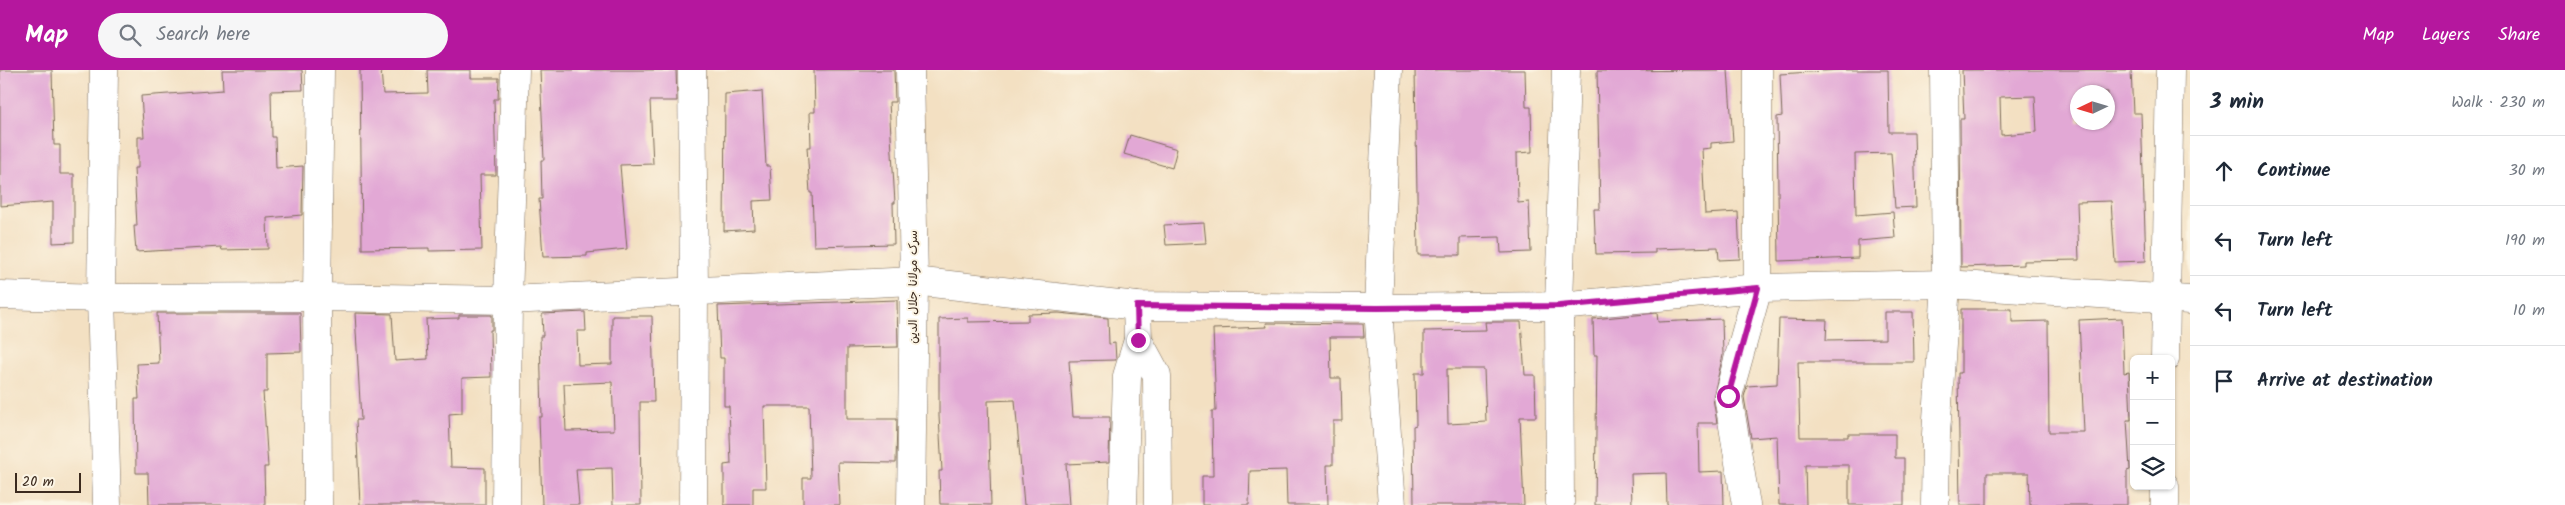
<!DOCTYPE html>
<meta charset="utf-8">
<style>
body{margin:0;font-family:Kalam,"Playpen Sans Arabic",sans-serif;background:#f6f6f7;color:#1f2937}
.controls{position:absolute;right:15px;bottom:15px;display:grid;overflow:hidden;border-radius:8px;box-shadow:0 1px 4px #0004}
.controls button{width:45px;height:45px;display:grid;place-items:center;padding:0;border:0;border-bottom:1px solid #e0e1e3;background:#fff;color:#1f2937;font:25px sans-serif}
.compass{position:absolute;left:2070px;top:15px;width:45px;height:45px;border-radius:50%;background:#fff;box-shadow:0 1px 4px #0004;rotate:266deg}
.scale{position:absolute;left:15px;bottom:12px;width:66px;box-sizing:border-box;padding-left:5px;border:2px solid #3b2a1e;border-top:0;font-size:14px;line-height:18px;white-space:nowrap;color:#3b2a1e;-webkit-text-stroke:4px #fcf5e5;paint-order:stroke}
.stop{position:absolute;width:15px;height:15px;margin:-11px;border:4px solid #b5179e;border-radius:50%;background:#fff}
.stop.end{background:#b5179e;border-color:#fff;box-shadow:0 1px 5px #0008}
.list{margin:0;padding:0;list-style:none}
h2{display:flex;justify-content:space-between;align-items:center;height:65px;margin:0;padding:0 20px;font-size:21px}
h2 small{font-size:16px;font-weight:400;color:#747a83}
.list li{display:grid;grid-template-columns:32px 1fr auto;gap:15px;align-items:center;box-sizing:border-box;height:70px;padding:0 20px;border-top:1px solid #e0e1e3}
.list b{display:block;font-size:19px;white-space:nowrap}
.list em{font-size:16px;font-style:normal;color:#747a83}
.icon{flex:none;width:28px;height:28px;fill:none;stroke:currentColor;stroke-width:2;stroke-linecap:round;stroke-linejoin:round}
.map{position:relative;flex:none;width:2190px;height:435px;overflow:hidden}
header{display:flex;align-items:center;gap:30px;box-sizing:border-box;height:70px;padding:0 25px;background:#b5179e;color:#fff}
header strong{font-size:24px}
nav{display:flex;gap:28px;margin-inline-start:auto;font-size:18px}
.search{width:350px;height:45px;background:#f6f6f7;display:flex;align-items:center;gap:12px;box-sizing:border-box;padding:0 18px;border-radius:28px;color:#747a83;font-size:19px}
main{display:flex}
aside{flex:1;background:#fff}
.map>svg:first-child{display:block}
.building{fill:#e2a8d5;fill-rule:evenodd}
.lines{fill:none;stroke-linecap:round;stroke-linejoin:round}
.minor-casing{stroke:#7b6a57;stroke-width:29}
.major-casing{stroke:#7b6a57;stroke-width:29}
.minor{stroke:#fff;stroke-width:28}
.major{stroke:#fff;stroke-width:28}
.route{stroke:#b5179e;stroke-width:6}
.labels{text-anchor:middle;stroke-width:4;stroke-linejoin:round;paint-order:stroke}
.street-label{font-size:12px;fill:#3b2a1e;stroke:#fcf5e5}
</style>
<header>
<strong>Map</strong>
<div class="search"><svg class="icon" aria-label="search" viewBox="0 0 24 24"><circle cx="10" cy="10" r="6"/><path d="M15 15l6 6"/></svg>Search here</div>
<nav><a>Map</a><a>Layers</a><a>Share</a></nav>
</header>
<main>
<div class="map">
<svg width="2190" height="435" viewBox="0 0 2190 435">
<rect width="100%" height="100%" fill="#fcf5e5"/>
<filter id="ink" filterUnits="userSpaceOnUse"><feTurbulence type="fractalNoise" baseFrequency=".02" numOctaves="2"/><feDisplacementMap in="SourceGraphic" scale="10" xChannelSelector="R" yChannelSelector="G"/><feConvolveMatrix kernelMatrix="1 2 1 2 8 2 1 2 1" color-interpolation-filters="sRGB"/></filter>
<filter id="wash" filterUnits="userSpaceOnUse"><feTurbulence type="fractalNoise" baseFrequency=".0096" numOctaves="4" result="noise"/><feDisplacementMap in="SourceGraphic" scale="20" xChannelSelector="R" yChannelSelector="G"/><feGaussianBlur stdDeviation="1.12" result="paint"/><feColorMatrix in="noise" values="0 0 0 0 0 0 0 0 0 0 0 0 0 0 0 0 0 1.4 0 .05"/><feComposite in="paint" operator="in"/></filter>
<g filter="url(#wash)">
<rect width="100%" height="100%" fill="#f3e0c2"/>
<g id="blocks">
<g class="building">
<path d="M0,0H52L54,75H60V104H74V172L53,173V132L0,136Z"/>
<path d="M222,0H302L303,20L271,21L272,67H275L276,98L303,96L302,145L267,148L268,179L222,180L221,177L136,182L134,156H137L134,98H138V67H144L141,26L223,20Z"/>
<path d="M360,0H381L383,24L428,23L427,0H471V8H499L498,29H494L496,105H480L482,180L429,181V178L362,179Z"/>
<path d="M540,0H676L677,31H650L653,94L620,95L627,179L587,183V186L543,187L539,129H542L541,90H544Z"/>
<path d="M814,0H894L895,32H889L895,133H893L894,174L814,176L812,123H810L807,77H811L810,42H815Z"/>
<path d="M1415,0H1525L1526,37H1531L1532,82L1517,83L1518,133L1529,132L1531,182L1501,183L1500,167L1460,168V185H1418Z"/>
<path d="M1728,0L1733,71L1711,73V78L1702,79L1705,144L1738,142L1740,189L1719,190L1718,177L1655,179V183L1596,184L1594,139H1600L1597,1Z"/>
<path d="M1840,0H1888L1889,62H1914L1916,137L1895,138L1891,83L1855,84L1856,145L1893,142L1895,168L1858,171V188L1779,191L1777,47L1782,46L1780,4Z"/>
<path d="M1962,0H2131L2133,43H2141L2146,191L2115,192L2111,131L2077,132L2079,190L2024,191V195L1961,197L1960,49H1964ZM2078,22H2108V52H2078ZM2035,26L2037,62L2001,65L2000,27Z"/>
<path d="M762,21L766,96H770L772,130L753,131L754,159L724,161L725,24Z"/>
<path d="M1130,65L1177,79L1172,98L1124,84Z"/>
<path d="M1204,153L1206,173L1166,175L1164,155Z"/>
<path d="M897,230L898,277L847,278V349H897L896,393L838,392L840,435H803V408H811L809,336H764L766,418H753V435H724V395L731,394L729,336H724V288H720L718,236Z"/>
<path d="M1961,239H2012V252L2048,251L2049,362H2084L2079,250L2122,248L2124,303L2129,302L2131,350H2127L2130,400L2127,401V435H2030L2029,403H1987V435H1960L1958,303H1961Z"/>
<path d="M585,242L586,261H577L578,295L612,294V246H652L654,332H640L641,435H613L612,398L576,399L579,435H542L539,347H542L540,266H543L542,244ZM612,312L614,360L566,361L564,314Z"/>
<path d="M1885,242H1913L1914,292H1798L1800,367H1848V364H1895V388H1904V435H1849V395H1805L1806,435H1779L1777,366L1751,368L1744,327L1747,316L1777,314L1779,249L1827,250L1826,270L1885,269Z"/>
<path d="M157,243H300L301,282L267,283V322H263L268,397H264L265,435H149L148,403H136L135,329H139L137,294L159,293Z"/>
<path d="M355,243L392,244L395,291L428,289L426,249L459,248V245H492V260H490L491,307L462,308V343L449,344L451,397L485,398V435H360L356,350H361Z"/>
<path d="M1059,243L1108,248L1109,274L1115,273L1116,290L1069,291L1073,347H1110L1109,392L1066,394L1069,435H1024L1015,330L988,331L991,435L940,434L939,401H942L939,346V249L968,248V252L1028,251V244Z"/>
<path d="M1657,243L1658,252L1722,249L1723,285L1713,328L1717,353H1698L1699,402L1723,401L1724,435H1667L1666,403L1631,404L1632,435H1595L1597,285H1594L1593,249Z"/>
<path d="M1485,252H1521L1525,305H1535L1536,347H1520L1524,435H1414L1413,356L1416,355L1415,303H1424V261L1486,260ZM1447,299H1484L1486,352L1448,354Z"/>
<path d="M1266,253L1363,254L1364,267H1330L1331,308H1341L1342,351H1333V395H1327L1328,435H1287L1286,400L1250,401L1249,435H1202V406H1213L1212,341H1216L1213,259L1267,257Z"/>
</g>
</g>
</g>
<g filter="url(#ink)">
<use href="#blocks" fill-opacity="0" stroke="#7b6a57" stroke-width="1"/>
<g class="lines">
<g class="minor-casing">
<g id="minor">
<path d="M104,0L101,228L107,435"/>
<path d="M692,0L694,220L693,435"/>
<path d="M910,0L914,211L911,435"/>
<path d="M1388,0L1378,238L1392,435"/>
<path d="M0,225L101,228L317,227L508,230L914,211L1137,236L1378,238L1559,236L1758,218L1946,214L2190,230"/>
<path d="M1138,270L1157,305L1158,435"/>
<path d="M318,435L317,227L320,0"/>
<path d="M506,435L508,230L515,0"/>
<path d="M1123,435L1127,306L1138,270L1137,236"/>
<path d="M1560,435L1559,236L1566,0"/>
<path d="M1746,435L1728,326L1758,218V0"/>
<path d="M1935,435L1936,364L1946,214L1944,0"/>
</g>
</g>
<g class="major-casing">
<g id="major">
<path d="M2165,289L2170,0"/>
<path d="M2165,416V435"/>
</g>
</g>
<use href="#minor" class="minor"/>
<use href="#major" class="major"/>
</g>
</g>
<g class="lines" filter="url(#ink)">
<path class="route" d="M1138,270L1137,236L1378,238L1559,236L1758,218L1728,326"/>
</g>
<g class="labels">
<g class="street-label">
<text transform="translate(913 217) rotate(-90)" y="4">سرک مولانا جلال الدین</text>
</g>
</g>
</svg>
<div class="controls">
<button>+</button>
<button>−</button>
<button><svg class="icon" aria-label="layers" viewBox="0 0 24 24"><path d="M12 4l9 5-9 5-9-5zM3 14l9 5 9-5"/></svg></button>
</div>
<svg class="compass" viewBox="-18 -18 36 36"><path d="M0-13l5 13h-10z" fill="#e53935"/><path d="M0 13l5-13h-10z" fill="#747a83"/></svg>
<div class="scale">20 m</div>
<div class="stop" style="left:1728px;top:326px"></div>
<div class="stop end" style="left:1138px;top:270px"></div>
</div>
<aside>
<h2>3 min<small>Walk · 230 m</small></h2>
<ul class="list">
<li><svg class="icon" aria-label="ahead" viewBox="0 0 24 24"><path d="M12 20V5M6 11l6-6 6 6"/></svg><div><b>Continue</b></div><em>30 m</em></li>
<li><svg class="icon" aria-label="left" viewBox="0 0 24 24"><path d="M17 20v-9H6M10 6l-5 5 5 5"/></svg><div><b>Turn left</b></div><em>190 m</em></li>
<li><svg class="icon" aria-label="left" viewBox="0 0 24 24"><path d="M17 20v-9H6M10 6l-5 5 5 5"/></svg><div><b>Turn left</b></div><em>10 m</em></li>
<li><svg class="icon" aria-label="arrive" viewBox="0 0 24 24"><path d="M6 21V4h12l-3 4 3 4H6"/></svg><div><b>Arrive at destination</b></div></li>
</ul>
</aside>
</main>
